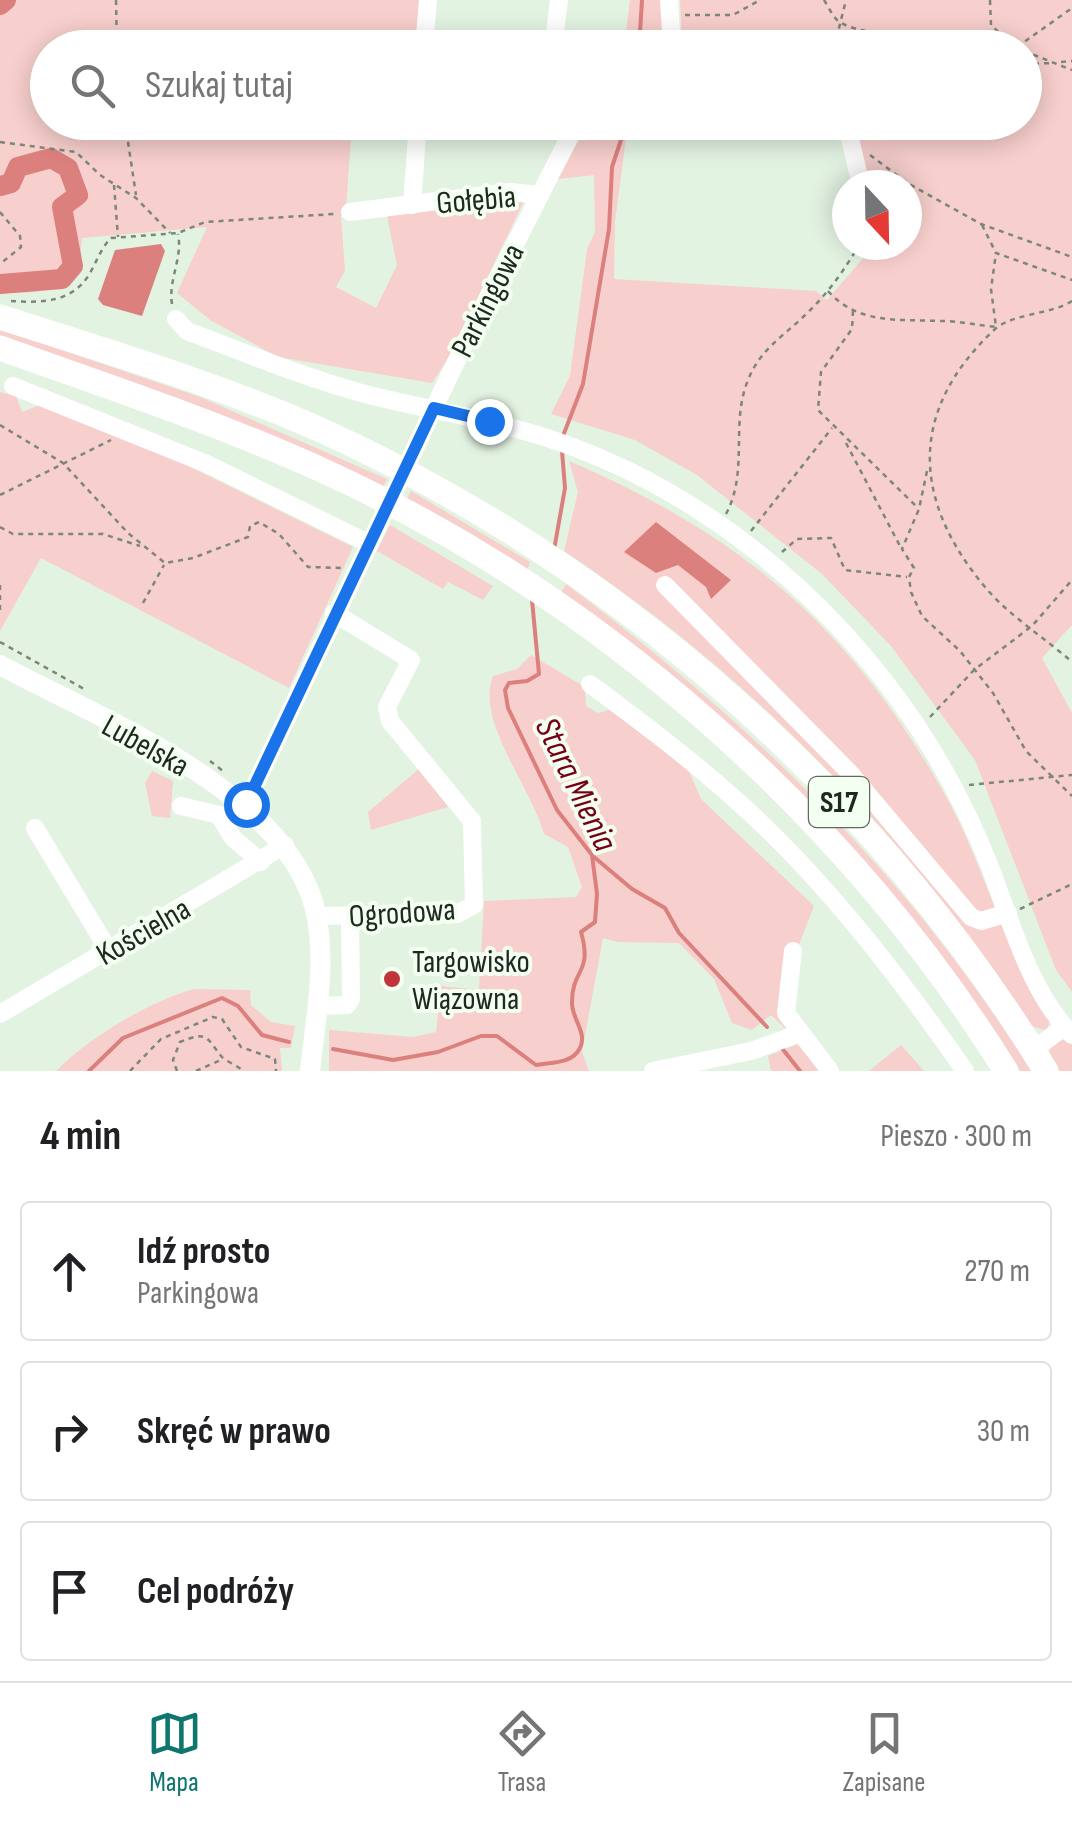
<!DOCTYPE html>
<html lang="pl">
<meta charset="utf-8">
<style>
body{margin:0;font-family:"Sofia Sans Condensed",sans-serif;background:#f2f2f2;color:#202124}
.compass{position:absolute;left:832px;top:170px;width:90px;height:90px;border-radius:50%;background:#fff;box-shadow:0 5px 25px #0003;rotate:158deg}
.stop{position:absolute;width:30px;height:30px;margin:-22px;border:8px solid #1a73e8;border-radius:50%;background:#fff}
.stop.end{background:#1a73e8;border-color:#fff;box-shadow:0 2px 10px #0008}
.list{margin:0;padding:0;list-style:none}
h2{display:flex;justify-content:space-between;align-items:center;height:130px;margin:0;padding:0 40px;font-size:42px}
h2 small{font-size:32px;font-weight:400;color:#757577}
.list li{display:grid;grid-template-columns:65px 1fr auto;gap:30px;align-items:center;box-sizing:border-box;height:140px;margin:0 20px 20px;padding:0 20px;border:2px solid #e0e0e0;border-radius:10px}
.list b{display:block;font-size:38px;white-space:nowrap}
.list p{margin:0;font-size:32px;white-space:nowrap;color:#757577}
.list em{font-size:32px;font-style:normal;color:#757577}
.icon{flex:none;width:55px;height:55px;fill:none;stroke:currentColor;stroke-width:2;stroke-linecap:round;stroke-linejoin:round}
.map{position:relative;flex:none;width:1072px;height:1071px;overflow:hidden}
.search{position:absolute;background:#fff;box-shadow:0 5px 25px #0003;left:30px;right:30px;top:30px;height:110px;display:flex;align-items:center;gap:25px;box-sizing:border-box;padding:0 35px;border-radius:55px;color:#757577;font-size:38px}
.sheet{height:610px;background:#fff}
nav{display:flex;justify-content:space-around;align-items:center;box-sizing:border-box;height:140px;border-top:2px solid #e0e0e0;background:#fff;font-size:28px;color:#757577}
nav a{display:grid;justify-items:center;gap:5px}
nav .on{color:#0f766e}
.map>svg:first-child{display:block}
.green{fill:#f7cfcc}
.water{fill:#db807c}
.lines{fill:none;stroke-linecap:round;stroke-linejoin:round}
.stream{stroke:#db807c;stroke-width:4}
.river{stroke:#db807c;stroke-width:20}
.path{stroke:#7c867b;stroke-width:2.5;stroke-dasharray:5 5;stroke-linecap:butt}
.minor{stroke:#fff;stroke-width:18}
.major{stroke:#fff;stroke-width:20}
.highway{stroke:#fff;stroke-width:25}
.route{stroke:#1a73e8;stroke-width:12}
.poi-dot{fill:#c3333c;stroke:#f2fff1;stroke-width:4}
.labels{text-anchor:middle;stroke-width:8;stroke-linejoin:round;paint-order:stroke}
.shield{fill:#f2fff1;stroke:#60685f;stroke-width:2.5}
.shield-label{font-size:30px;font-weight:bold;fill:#212721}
.street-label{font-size:32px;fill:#212721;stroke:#f2fff1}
.poi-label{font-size:32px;fill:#212721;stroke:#f2fff1;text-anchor:start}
.water-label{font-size:35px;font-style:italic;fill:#760014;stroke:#f2fff1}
</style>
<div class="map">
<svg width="1072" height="1071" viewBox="0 0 1072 1071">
<rect width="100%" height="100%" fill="#e3f3e2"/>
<g class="green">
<path d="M0,0H423L420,47L48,48V122L352,123L346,209L341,216L345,271L336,287L376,308L397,265L387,216L509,198L524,201L450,355L432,383L278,357L210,320L177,293L207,227L82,238C79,291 47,294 0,293Z"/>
<path d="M630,0H661L663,47L624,48Z"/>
<path d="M680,0H1072V625L1042,658L1072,713V992L1056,970L975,760L891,646L822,574L697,475L635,440L551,414L570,376L587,249L595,232L594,175L558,179L588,123H628L615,222L614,279L816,291L827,300L865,256L866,245H907V185H867L853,123L1024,122V48L682,47Z"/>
<path d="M0,329L200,397L387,479L383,487L215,413L0,335Z"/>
<path d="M0,392L16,396L22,412L42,404L174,459L353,547L289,688L41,558L0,631Z"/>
<path d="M569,461C748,538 856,633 950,804C973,847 988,893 1007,937C1019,965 1036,991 1050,1018L1047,1031L1032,1026C907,836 753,677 564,551L578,492Z"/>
<path d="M411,491L530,562L527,571L406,500Z"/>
<path d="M390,525L493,586L483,600L448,582L443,589L377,551Z"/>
<path d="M566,584C749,721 909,875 1031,1071H1020L960,982L561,593Z"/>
<path d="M531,655L585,687L586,706L598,713L612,709L689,771L701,799L814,906L798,947L789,1032L771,1015L752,1030L732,1023L714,979L679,943L618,942L603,938L582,1052L589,1071H329V1030L413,1037L436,1032L441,986L479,990L484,901L576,897L582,887L568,847L544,834C532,788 475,721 493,676L517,669Z"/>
<path d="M419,769L448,807L371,830L368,812Z"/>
<path d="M152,771L173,781L170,818L152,816L145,783Z"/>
<path d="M194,989L250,990L251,1005L271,1022L295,1026L291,1048H280L282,1071H56C88,1038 150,1001 194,989Z"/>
<path d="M1061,1039L1072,1043V1071H1059L1049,1055L1050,1046Z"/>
<path d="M797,1044L820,1071H771L768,1056Z"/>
<path d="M901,1045L924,1071H869Z"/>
</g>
<g class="water">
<path d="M161,244L165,251L142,316L103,305L98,299L115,250Z"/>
<path d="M656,522L731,580L711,599L706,587L678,565L656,573L624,552Z"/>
</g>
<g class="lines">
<g class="stream">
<path d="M639,48L642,0"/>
<path d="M563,436L583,384L609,229L612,167L627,122"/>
<path d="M554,550L565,488L562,451"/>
<path d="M594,857L632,889L665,908L679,933L767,1027"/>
<path d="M781,1047L800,1071"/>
<path d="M333,1049L393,1060L438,1052L481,1036H497L536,1065C552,1062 572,1064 580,1048C588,1033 571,1018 572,1002C572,968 593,974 581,932L595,922L597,894L592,855L557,810L508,708L505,690L509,683L527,681L539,674L532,600"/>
<path d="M89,1071L123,1038L222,998L238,1006L262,1035L289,1042"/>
</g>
<g class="river">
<path d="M0,5L6,0"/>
<path d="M0,186L11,183L18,167L51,158L68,168L78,195L62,207L73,266L62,279L0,284"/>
</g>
<g class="path">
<path d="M116,0L117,48"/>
<path d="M824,0C828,6 832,15 837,20C859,40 977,40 1014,48"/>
<path d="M990,0L991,25L1015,48"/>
<path d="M685,15H733L760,0"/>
<path d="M1017,47L1072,8"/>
<path d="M834,48L846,0"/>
<path d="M1024,51L1072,70"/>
<path d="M1061,62L1072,61"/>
<path d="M1024,64L1053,63"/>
<path d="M125,122L136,195"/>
<path d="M0,142L76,152L100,175L136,198L170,233"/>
<path d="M870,155L909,184L981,224L1072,257"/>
<path d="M114,185L118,237"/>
<path d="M0,212L20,236L21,247L0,264"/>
<path d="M982,225L996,253L1072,280"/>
<path d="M828,291C858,325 899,319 940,321C958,321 977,325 996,327L991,289L996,253"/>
<path d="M11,301C41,303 73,303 90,273C97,261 101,248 111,238L178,233L205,222L334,214"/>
<path d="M1072,301C1050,315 1012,313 994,330C908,411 912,500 985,587C1008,615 1045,638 1072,662"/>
<path d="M172,304C168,280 183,258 178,234"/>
<path d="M853,311L852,329L821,372L818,410L917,507"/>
<path d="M0,425L63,463L128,533L165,563L193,558L248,537L250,526L259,522L279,534L308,567L342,568"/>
<path d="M846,443L900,546"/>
<path d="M927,471L919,509L902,549L914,568L909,577L911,592L922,616L960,651L993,693L1026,751L1072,796"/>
<path d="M0,495L111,440"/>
<path d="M726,514C749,471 730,424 748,380C760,350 781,338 803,317C825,297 844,271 859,245"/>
<path d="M0,527L13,534H103L140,546"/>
<path d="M751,531L832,428"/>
<path d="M782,552L797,539L831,538L845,570L907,577"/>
<path d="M0,585V614"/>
<path d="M143,603L164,565"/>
<path d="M0,642L86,690"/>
<path d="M930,717L974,670L1032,626L1072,580"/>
<path d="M210,761L223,771"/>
<path d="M969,785L1072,775"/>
<path d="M1020,909L1072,884"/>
<path d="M130,1071L161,1039L213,1017L222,1019L241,1047L275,1059L276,1071"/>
<path d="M177,1071L173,1060L180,1042C209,1030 206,1038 222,1057C225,1061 237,1065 243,1071"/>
<path d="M196,1071L221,1060"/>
</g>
<g class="minor">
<path d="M669,0L672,48"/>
<path d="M424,48L428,0"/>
<path d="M553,48L559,0"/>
<path d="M846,122L861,185"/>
<path d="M412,205L418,122"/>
<path d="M350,212L510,192L540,195"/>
<path d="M176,319L187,331C246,353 305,378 365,394C424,409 484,418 541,436C696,485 828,593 917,726C946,770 971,818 990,867C1012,924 1029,990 1072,1035"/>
<path d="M13,386L207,464L368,543"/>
<path d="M665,585L849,772L971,917L981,921L1008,913"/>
<path d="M590,684C637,719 684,754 728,793C819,872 896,972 965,1071"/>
<path d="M246,804L464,345L577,122"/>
<path d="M181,806L219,815L233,838L261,862"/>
<path d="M35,828L109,951"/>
<path d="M317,916L457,914L474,905L472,821L390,721L387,707L411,660L334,613"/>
<path d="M793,951L786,1013L830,1071"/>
<path d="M317,1006L347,1005L351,999L350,918"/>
<path d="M0,1014L285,845"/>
<path d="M1033,1050L1064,1027"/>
<path d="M653,1071L751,1051L798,1034"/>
</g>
<path class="major" d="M0,665C100,719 297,795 317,919C326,968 315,1022 310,1071"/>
<g class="highway">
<path d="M0,317C112,353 227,387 334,436C626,572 878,797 1046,1071"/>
<path d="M0,348C109,387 221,424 326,472C601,598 846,815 1006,1071"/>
</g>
</g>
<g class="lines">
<path class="route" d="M246,804L434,408L489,421"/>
</g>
<circle class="poi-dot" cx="392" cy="979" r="10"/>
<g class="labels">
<rect class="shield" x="809" y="777" width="60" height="50" rx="8"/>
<g class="shield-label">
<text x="839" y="812">S17</text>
</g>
<g class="street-label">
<text transform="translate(476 199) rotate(-5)" y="11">Gołębia</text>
<text transform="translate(487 300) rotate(-63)" y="11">Parkingowa</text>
<text transform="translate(146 745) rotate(29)" y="11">Lubelska</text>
<text transform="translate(402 912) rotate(-4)" y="11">Ogrodowa</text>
<text transform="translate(143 931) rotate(-30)" y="11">Kościelna</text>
</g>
<g class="poi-label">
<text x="412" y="972">Targowisko<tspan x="412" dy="37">Wiązowna</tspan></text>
</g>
<g class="water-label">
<text transform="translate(577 784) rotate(64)" y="12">Stara Mienia</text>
</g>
</g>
</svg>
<svg class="compass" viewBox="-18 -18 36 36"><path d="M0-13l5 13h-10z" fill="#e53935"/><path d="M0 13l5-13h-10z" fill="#757577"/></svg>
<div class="stop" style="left:246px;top:804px"></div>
<div class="stop end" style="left:489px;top:421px"></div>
<div class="search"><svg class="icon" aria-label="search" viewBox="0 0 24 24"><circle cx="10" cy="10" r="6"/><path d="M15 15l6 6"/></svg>Szukaj tutaj</div>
</div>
<section class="sheet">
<h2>4 min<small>Pieszo · 300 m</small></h2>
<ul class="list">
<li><svg class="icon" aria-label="ahead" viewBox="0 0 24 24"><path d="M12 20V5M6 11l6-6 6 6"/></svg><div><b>Idź prosto</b><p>Parkingowa</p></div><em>270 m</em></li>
<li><svg class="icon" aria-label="right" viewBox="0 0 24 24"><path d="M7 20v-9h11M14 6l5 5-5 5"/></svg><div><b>Skręć w prawo</b></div><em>30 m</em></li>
<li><svg class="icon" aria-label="arrive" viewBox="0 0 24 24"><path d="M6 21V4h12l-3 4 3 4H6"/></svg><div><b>Cel podróży</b></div></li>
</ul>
</section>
<nav>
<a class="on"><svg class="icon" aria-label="map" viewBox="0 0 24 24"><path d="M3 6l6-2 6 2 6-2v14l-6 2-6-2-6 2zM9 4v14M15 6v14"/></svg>Mapa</a>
<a><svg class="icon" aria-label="directions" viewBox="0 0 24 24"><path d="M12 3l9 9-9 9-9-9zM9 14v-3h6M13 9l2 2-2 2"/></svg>Trasa</a>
<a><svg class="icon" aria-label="saved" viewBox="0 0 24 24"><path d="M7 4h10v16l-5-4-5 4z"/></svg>Zapisane</a>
</nav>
